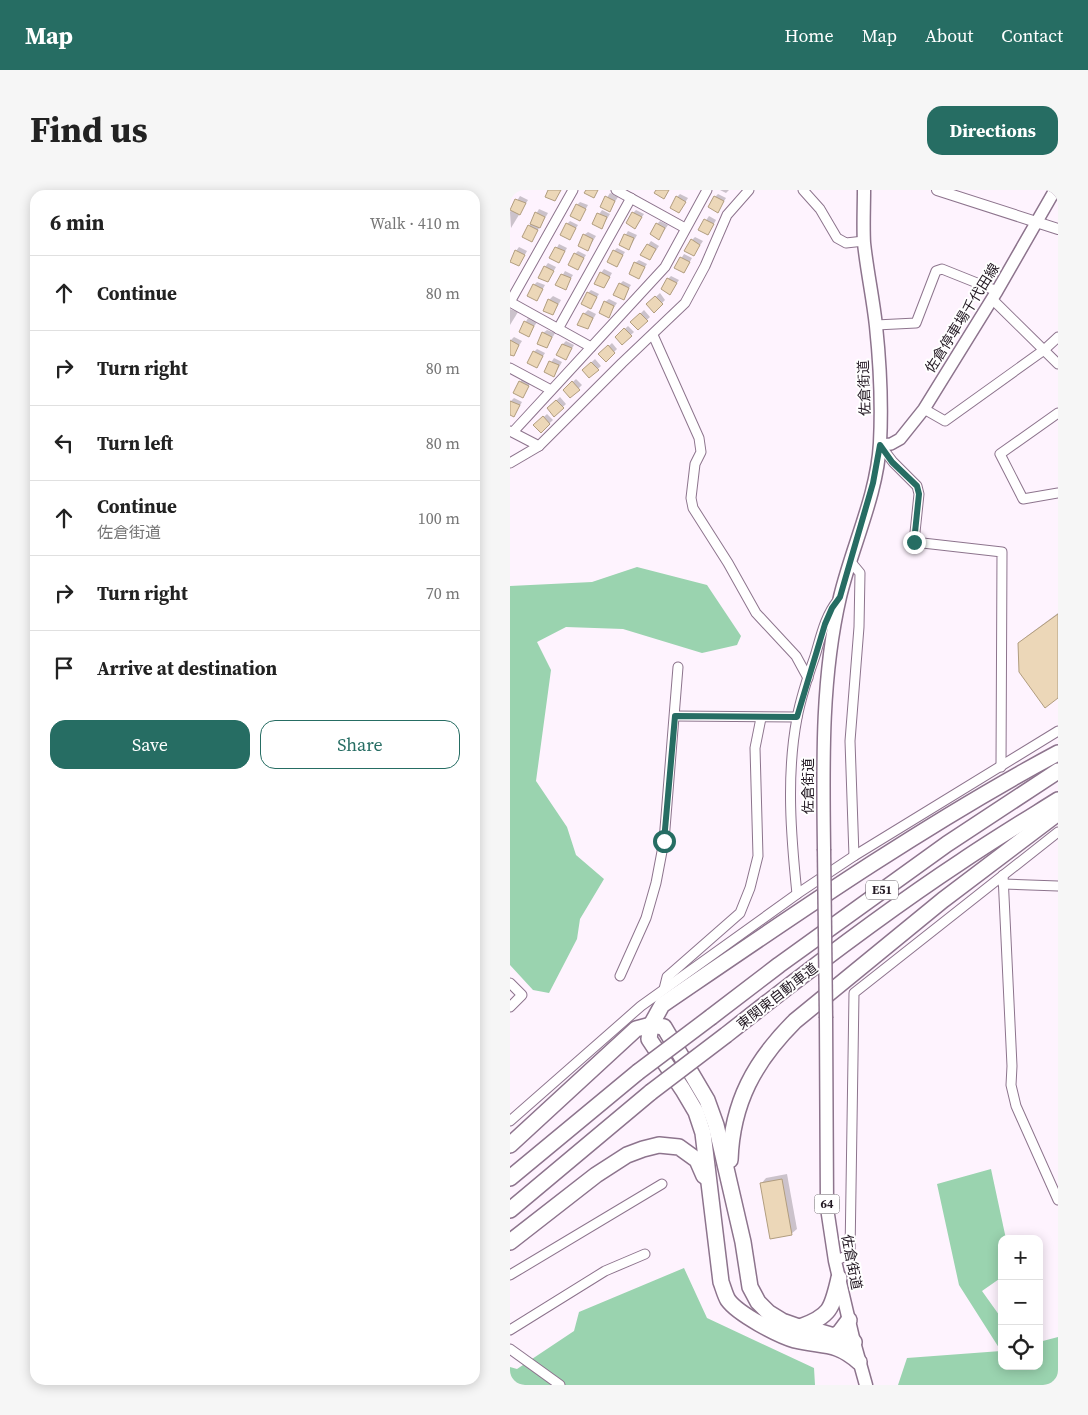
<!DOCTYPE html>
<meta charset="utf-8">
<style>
body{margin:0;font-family:"Source Serif 4","Noto Sans JP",serif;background:#f6f6f6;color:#222}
.controls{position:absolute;right:15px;bottom:15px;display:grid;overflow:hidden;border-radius:10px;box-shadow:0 2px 12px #0003}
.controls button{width:45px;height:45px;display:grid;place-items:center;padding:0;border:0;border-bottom:1px solid #e0e0e0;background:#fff;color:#222;font:25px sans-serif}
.stop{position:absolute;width:15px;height:15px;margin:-11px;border:4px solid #266d63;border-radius:50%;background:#fff}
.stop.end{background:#266d63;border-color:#fff;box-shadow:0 1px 5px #0008}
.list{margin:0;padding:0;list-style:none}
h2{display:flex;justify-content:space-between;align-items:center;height:65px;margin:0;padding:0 20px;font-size:21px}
h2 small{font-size:16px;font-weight:400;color:#767676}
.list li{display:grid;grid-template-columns:32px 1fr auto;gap:15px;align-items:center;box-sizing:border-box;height:75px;padding:0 20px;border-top:1px solid #e0e0e0}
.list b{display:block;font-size:19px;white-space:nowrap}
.list p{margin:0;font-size:16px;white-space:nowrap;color:#767676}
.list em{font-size:16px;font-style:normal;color:#767676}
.actions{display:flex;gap:10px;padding:15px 20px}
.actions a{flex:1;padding:11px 0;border:1px solid #266d63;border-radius:15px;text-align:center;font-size:18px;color:#266d63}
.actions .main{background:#266d63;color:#fff}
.icon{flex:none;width:28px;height:28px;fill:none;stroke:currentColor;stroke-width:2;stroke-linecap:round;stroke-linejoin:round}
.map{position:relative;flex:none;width:548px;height:1195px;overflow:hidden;border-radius:15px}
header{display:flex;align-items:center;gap:30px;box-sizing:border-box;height:70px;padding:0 25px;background:#266d63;color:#fff}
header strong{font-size:24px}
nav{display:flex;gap:28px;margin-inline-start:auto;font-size:18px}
.intro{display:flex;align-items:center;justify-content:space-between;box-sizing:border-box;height:120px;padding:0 30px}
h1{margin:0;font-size:35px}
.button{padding:12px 22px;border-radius:15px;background:#266d63;color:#fff;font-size:18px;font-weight:700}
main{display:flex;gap:30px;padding:0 30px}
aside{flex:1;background:#fff;border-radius:15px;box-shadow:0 2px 12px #0003}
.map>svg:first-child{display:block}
.forest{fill:#9ad3af}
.shadow{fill:#0003}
.building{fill:#ecd7b8;stroke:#b19d7f}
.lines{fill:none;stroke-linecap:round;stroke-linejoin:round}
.minor-casing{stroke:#8d748d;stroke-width:11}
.tertiary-casing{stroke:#8d748d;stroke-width:12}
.secondary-casing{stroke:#8d748d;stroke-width:14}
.primary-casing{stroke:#8d748d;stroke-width:15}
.motorway-casing{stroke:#8d748d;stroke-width:18}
.minor{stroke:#fff;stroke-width:9}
.tertiary{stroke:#fff;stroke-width:10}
.secondary{stroke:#fff;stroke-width:11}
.primary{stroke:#fff;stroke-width:12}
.motorway{stroke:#fff;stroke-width:15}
.primary-bridge-casing{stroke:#8d748d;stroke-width:15;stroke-linecap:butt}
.motorway-bridge-casing{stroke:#8d748d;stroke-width:18;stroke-linecap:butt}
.primary-bridge{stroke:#fff;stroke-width:12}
.motorway-bridge{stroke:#fff;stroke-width:15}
.route{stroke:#266d63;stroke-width:6}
.labels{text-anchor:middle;stroke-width:4;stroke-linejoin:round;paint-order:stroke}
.shield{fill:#fff;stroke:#655e65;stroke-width:1}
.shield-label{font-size:12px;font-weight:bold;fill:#231923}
.street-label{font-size:14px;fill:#231923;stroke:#fff}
</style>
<header>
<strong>Map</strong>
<nav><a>Home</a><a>Map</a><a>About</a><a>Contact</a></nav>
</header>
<div class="intro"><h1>Find us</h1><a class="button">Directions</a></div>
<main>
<aside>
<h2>6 min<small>Walk · 410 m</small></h2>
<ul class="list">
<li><svg class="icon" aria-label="ahead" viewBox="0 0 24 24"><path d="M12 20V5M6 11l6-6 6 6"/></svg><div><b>Continue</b></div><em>80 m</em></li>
<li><svg class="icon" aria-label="right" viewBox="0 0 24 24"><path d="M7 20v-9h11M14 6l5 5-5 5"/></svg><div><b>Turn right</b></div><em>80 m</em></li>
<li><svg class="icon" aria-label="left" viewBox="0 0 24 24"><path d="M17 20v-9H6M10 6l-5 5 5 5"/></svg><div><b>Turn left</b></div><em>80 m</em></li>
<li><svg class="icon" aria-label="ahead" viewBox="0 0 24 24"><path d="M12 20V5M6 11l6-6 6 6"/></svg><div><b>Continue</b><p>佐倉街道</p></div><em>100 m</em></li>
<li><svg class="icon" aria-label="right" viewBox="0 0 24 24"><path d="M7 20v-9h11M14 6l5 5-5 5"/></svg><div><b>Turn right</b></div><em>70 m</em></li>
<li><svg class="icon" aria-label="arrive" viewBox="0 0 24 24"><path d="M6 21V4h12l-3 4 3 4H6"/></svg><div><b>Arrive at destination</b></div></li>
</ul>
<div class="actions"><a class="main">Save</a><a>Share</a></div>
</aside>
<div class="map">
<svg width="548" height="1195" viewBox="0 0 548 1195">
<rect width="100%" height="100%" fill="#fef3fe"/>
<g class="forest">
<path d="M127,377L197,395L231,446L227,455L192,463L113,439L56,437L27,452L41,480L26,591L57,637L66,665L94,689L70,729L67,749L39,803L23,800L0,775V396L82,392Z"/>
<path d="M481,979L496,1049H492V1087L472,1101L492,1129V1176H529V1152L548,1147V1195H388L397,1168L491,1161L449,1095L427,994Z"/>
<path d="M174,1078L197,1128L304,1178L305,1195H0V1177L7,1179L64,1141L69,1122Z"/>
</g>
<g class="shadow">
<path d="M210,0H219L216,3Z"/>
<path d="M100,3L108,7L99,21L91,17Z"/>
<path d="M170,4L178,8L169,22L167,7Z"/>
<path d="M208,4L216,8L208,21L205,7Z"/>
<path d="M10,6L18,10L1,38L0,22Z"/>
<path d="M70,12L78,15L70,29L67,15Z"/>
<path d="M29,19L38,23L22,50L19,36Z"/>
<path d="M92,20L100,24L92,37L83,33Z"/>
<path d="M126,20L134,24L125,37L123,23Z"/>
<path d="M199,26L206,30L198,44L190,39Z"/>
<path d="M60,31L68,35L60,48L57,34Z"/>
<path d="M150,31L158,35L149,48L147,34Z"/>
<path d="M118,41L127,45L119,59L110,55Z"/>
<path d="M78,42L86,46L78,59L74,45Z"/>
<path d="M185,47L193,51L184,64L182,50Z"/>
<path d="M141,51L149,56L140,69L138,55Z"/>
<path d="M49,54L57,58L49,72L41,68Z"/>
<path d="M9,57L17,61L9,75L6,61Z"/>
<path d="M107,58L115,62L107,75L104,61Z"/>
<path d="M68,61L76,65L68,78L65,64Z"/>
<path d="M174,64L182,68L174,82L166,77Z"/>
<path d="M129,70L137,74L129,87L125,73Z"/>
<path d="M38,73L46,77L38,91L35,77Z"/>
<path d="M94,79L102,83L94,97L91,83Z"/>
<path d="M55,81L63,85L55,98L47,95Z"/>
<path d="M161,86L169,90L160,103L158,89Z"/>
<path d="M113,91L121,95L113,108L110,94Z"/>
<path d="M27,92L35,95L27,109L24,95Z"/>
<path d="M81,100L89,104L81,117L78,103Z"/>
<path d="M150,103L155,110L144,121L138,114Z"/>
<path d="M43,106L51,110L43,124L39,110Z"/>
<path d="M99,109L107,113L98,126L95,112Z"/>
<path d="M0,119L8,122L0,135Z"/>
<path d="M78,120L86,124L78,138L74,124Z"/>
<path d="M134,120L140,127L128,138L122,132Z"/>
<path d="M18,128L27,132L18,146L10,142Z"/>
<path d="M118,136L124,142L112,153L106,147Z"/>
<path d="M37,140L45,143L37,157L33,143Z"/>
<path d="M4,147L12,151L3,165L0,163V151Z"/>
<path d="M56,151L64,155L56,169L53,154Z"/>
<path d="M102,153L107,159L96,170L90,164Z"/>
<path d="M27,159L35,163L27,176L24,162Z"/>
<path d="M44,168L52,172L44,186L35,182Z"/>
<path d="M85,169L91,176L79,187L73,180Z"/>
<path d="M13,188L21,192L13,206L10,192Z"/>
<path d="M66,189L72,195L60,207L54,200Z"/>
<path d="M50,207L56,214L44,225L38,218Z"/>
<path d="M4,208L12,212L4,226L0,224V212Z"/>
<path d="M37,224L43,230L31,241L25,235Z"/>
<path d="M548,423V506L509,453L517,446Z"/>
<path d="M277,984L287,1039L281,1044L251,994L256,988Z"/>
</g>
<g class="building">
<path d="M38,0H51L45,11L35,7Z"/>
<path d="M76,0H88L84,8L74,3Z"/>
<path d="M146,0H159L154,9L144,3Z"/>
<path d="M95,6L105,11L100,22L90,17Z"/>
<path d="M166,6L176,12L169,23L160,18Z"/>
<path d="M204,6L214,11L208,23L198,17Z"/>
<path d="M5,9L16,13L10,25L0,20Z"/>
<path d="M66,14L76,19L70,31L60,26Z"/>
<path d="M25,22L35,27L30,38L20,34Z"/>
<path d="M122,22L132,27L125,39L116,33Z"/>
<path d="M87,23L97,27L92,39L82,34Z"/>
<path d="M194,29L204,34L198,45L188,40Z"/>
<path d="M56,33L66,38L60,50L50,45Z"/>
<path d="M146,33L155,38L149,50L140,44Z"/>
<path d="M18,35L28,40L22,52L12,47Z"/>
<path d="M73,44L83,49L78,61L68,56Z"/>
<path d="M114,44L124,48L119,60L109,55Z"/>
<path d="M181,49L190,55L184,66L174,61Z"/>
<path d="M137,54L146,59L140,70L130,65Z"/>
<path d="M45,57L55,61L49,73L39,68Z"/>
<path d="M5,60L15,65L9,76L0,72Z"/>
<path d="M103,60L113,65L107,77L97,72Z"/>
<path d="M64,63L74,68L68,80L58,75Z"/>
<path d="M170,67L180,72L174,83L164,78Z"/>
<path d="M124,72L135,77L129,89L119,84Z"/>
<path d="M34,76L44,81L38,92L28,88Z"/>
<path d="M90,82L100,87L94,98L84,94Z"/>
<path d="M51,84L61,88L56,100L45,95Z"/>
<path d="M157,88L167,93L160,105L151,99Z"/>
<path d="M109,93L119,98L114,110L103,105Z"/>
<path d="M23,94L33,99L27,111L17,106Z"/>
<path d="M77,102L87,107L81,119L71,114Z"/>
<path d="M145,106L153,114L144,123L136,114Z"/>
<path d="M38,109L48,114L43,125L33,121Z"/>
<path d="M94,111L104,116L99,128L89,123Z"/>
<path d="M73,123L83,128L78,139L67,135Z"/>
<path d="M130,123L138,131L128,140L120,132Z"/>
<path d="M14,131L24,136L19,147L9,142Z"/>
<path d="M114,138L122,146L112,155L105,147Z"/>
<path d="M32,142L42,147L37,158L27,154Z"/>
<path d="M0,150L9,155L4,166L0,165Z"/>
<path d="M52,154L62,158L56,170L46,165Z"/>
<path d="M98,155L105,163L96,172L88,164Z"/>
<path d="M23,161L33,166L27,178L17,173Z"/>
<path d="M39,171L49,175L44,187L34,182Z"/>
<path d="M81,172L89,180L79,188L72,180Z"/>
<path d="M9,191L19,196L13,208L3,203Z"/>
<path d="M62,191L70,200L60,208L53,200Z"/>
<path d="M46,210L54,218L44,227L37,218Z"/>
<path d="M0,211L10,215L4,227L0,225Z"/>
<path d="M33,226L40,234L31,243L23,235Z"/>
<path d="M548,424V508L535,518L509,482L508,453Z"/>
<path d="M272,989L282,1045L260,1049L250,993Z"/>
</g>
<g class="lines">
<g class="minor-casing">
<g id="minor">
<path d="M106,0L175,38"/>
<path d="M293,0L310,19L327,48L336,53L354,51"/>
<path d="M482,109L548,174"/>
<path d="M0,112L63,0"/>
<path d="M0,112L81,157"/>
<path d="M366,135L406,133L426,81L432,79L487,101"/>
<path d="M48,139L121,8"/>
<path d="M143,145L189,248L191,262L185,274L181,308L183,318L218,373L246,423L286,466L298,488"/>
<path d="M0,178L41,200"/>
<path d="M414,219L435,231L534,160L548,147"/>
<path d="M548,223L490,264L513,309L548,303"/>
<path d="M0,241L29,256"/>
<path d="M3,242L155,77L197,0"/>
<path d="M370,255L383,272L407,296L409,304L404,352L492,362L491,577"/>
<path d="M0,273L29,256L112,173L175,113L195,76L217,25L239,0"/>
<path d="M340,371L350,383L349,437L340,551L344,666"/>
<path d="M165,526L287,527"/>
<path d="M493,685L502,876L501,895L506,916L548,1010"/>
<path d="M493,694L548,696"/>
<path d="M287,704C281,646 276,586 287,528C291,507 298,486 305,466C311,446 315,426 328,410"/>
<path d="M110,786L136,728L146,693L154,651L168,477"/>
<path d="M0,793L12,805L0,817"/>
<path d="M154,799L157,787L230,723L240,698L248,666L245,558L251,528"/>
<path d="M0,931L131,816L287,704L344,666L548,541"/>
<path d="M325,1071L340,1064L344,803L548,642"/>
<path d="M0,1085L152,994"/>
<path d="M0,1140L95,1081L135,1064"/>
<path d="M0,1159L50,1195"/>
</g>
</g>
<g class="tertiary-casing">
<path id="tertiary" d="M427,0L548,39"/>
</g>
<g class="secondary-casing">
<path id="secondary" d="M370,255L381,254L390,249L414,219L487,101L545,0"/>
</g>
<g class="primary-casing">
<g id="primary">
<path d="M314,659C313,575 311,489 330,407C342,356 367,306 370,253C372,214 370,174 366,136C363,108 357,81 354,53C353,36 354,17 354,0"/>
<path d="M316,828L317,1018L325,1071L344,1152L356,1195"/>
</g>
</g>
<g class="motorway-casing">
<g id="motorway">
<path d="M201,827L269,775L437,654L548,581"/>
<path d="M216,845C292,785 370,725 452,671C483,650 516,630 548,610"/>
<path d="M0,955L126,839L141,835L154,837L197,910L206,935L233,1052L240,1097L248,1112L259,1123L272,1131L289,1137L307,1141L344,1152"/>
<path d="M220,970C222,912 245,871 285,831L433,710L548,623"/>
<path d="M0,988L128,882"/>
<path d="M0,1020L141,902"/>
<path d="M0,1052L86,985L117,965L133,959L149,955L169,957L187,970L194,986"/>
<path d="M290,1137C321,1126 322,1118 329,1088"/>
<path d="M319,1150L330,1142L339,1130"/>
<path d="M349,1172C325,1151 313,1157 285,1150C268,1145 228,1124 218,1110C215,1105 213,1097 211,1092L193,943L186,922L173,900L139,849L141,835L152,815C281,727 410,637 548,563"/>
</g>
</g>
<use href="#minor" class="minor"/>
<use href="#tertiary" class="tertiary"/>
<use href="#secondary" class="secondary"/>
<use href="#primary" class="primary"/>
<use href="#motorway" class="motorway"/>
<g class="primary-bridge-casing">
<path id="primary-bridge" d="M314,659L316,828"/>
</g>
<g class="motorway-bridge-casing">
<g id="motorway-bridge">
<path d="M128,882L201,827"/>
<path d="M141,902L216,845"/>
</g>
</g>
<use href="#primary-bridge" class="primary-bridge"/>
<use href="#motorway-bridge" class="motorway-bridge"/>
</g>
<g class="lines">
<path class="route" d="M154,651L165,526L287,527L315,434L322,418L330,407L363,293L370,255L382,272L407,296L409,304L404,352"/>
</g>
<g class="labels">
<g class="shield">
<rect x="356" y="690.5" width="32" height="19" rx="4"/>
<rect x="304.5" y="1004.5" width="25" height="19" rx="4"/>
</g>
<g class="shield-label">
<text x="372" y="704">E51</text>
<text x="317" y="1018">64</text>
</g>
<g class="street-label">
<text transform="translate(452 128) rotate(-58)" y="5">佐倉停車場千代田線</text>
<text transform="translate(354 198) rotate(-92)" y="5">佐倉街道</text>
<text transform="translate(298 596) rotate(-90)" y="5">佐倉街道</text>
<text transform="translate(267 806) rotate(-38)" y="5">東関東自動車道</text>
<text transform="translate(342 1072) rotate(79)" y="5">佐倉街道</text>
</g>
</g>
</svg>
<div class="controls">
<button>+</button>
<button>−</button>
<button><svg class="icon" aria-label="locate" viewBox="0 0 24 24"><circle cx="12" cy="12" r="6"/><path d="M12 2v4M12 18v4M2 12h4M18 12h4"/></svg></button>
</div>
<div class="stop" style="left:154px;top:651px"></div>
<div class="stop end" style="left:404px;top:352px"></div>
</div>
</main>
